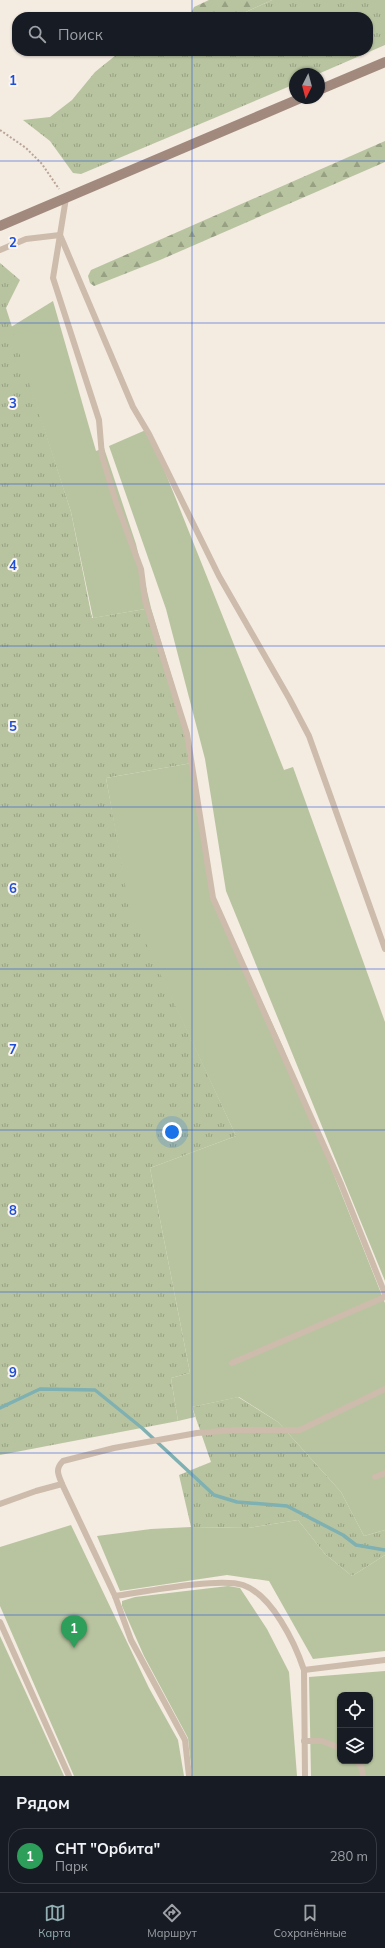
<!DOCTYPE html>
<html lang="ru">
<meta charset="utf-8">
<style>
body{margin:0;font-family:Mulish,sans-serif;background:#20242c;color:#f1f3f6}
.controls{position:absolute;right:12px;bottom:12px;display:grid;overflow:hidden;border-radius:8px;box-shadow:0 1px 3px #0004}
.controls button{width:36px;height:36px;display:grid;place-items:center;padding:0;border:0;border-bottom:1px solid #363941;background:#171b24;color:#f1f3f6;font:20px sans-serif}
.compass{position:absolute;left:289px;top:68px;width:36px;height:36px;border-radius:50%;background:#171b24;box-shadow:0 1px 3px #0004;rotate:186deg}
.you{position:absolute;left:172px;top:1132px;width:14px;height:14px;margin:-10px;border:3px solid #fff;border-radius:50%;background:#1a73e8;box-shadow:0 0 0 6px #1a73e833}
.badge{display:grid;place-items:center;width:26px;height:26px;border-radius:50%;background:#92aeb2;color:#fff;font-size:13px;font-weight:700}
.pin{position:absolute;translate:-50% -33px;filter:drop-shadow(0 1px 2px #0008)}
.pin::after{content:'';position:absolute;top:21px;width:14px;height:12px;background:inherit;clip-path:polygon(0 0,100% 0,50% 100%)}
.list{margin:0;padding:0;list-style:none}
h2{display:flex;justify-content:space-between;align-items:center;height:52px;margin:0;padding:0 16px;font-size:17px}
h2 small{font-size:13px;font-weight:400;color:#9ea1a6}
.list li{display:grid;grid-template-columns:26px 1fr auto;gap:12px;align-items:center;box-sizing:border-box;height:56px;margin:0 8px 8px;padding:0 8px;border:1px solid #363941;border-radius:16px}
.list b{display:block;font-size:15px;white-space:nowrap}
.list p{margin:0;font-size:13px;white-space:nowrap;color:#9ea1a6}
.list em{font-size:13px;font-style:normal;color:#9ea1a6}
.icon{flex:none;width:22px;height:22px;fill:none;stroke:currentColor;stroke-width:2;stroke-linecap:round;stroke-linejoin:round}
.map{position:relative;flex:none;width:385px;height:1776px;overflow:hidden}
.search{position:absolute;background:#171b24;box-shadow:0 1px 3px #0004;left:12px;right:12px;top:12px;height:44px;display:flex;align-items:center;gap:10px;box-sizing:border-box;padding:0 14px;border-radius:16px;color:#9ea1a6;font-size:15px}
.sheet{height:116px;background:#171b24}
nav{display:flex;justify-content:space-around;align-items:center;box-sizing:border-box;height:56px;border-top:1px solid #363941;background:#171b24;font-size:11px;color:#9ea1a6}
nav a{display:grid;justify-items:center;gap:2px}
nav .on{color:#92aeb2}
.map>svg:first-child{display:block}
.grass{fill:url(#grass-tufts)}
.forest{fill:url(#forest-firs)}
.garden{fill:#b8c4a0;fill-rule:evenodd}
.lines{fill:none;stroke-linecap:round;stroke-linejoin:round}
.stream{stroke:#7fb0b2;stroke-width:3.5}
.path{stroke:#b9a596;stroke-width:2;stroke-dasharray:2 2;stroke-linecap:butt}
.service{stroke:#cdbbac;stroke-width:6}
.secondary{stroke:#a18a7d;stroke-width:10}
.grid{fill:none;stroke:#1d4ed8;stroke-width:1;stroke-opacity:0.55}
.grid-label{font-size:13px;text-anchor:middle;font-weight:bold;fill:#1d4ed8;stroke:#fbf5ee;stroke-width:4;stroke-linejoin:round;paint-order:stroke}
</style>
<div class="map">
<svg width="385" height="1776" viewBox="0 0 385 1776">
<defs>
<pattern id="grass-tufts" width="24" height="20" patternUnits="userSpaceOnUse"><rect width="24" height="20" fill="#b8c4a0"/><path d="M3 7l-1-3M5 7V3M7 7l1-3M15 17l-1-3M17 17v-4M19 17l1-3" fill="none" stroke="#97a083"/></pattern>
<pattern id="forest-firs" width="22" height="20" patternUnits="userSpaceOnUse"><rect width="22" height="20" fill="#b8c4a0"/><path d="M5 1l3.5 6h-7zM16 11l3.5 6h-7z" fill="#97a083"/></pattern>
</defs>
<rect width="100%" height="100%" fill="#f4ebe1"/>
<g class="grass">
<path d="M272,0H385V45L318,74H295V84L81,174L73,173L50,141L23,120L50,117L72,100L95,72L121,51H368V17H235Z"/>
<path d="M0,263L20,280L6,308L71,512L92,618L151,608L174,684L192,763L106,778L130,907L236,1136L150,1168L190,1373L171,1378L178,1421L0,1455Z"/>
<path d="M238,1397L278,1422L341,1492L364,1536L385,1530V1555L352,1576L325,1554L298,1520L248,1528L191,1527L179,1475L211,1462L192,1407Z"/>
</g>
<g class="forest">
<path d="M209,0H272L235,17H189L194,7Z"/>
<path d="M385,141V162L160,260L94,286L90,283L88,276L91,270Z"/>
</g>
<g class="garden">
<path d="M53,301L96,451L104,448L136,544L151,608L93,618L71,512L11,327Z"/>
<path d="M148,429L284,770L293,767L385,1022V1281L226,891L205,759L166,609L109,446Z"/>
<path d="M192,763L213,895L283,1047L385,1303V1530L364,1536L341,1492L278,1422L239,1397L192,1407L195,1417L178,1421L171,1378L190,1373L150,1168L236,1136L129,907L106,778Z"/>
<path d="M298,1520L325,1554L352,1576L385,1555V1651L313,1659L269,1581L227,1575L120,1591L97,1536L151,1529L191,1527L248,1528Z"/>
<path d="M71,1525L149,1688L178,1740L184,1776H74L0,1606V1547Z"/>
<path d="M228,1586L240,1588L267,1629L289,1672L297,1776H192L188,1738L144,1656L122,1606V1601L135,1597Z"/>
<path d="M0,1636L64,1776H0Z"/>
<path d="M385,1671V1776H311L309,1677ZM340,1695H370V1761H340Z"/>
</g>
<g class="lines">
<path class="stream" d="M0,1408L40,1389L95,1390L142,1428L214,1495L237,1502L287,1506L343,1535L356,1545L385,1550"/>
<path class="path" d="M0,130L26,148L42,164L59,189"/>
<g class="service">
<path d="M66,198L53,278L99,420L102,456L116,502L141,569L145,600L187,734L213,898L341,1184L385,1294"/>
<path d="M0,250L26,239L60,235L133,407L149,434L219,576L289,698L309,736L385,949"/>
<path d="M232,1363L385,1297"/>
<path d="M375,1477L385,1473"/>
<path d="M62,1484C58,1474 55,1469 63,1461L114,1448L197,1433L235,1430H300L385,1389"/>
<path d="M0,1504L36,1491L62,1484L115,1596L131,1640L185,1740L189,1776"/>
<path d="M115,1596C143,1592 219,1577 243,1585C272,1595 295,1643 304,1670L385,1660"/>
<path d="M0,1622L69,1776"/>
<path d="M304,1670L305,1776"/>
<path d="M304,1741H322L340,1748"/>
<path d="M357,1761L361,1766L363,1776"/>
</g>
<g class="secondary">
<path d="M319,90L385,62"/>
<path d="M0,226L301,98"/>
</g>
</g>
<path class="grid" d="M192,0V17M192,51V1776M0,161H385M0,323H385M0,484H385M0,646H385M0,807H385M0,969H385M0,1130H385M0,1292H385M0,1453H385M0,1615H385"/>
<g class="grid-label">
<text x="13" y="85">1</text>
<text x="13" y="247">2</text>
<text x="13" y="408">3</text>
<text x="13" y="570">4</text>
<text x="13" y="731">5</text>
<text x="13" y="893">6</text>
<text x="13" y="1054">7</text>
<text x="13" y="1215">8</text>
<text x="13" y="1377">9</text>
</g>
</svg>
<div class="controls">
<button><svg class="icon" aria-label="locate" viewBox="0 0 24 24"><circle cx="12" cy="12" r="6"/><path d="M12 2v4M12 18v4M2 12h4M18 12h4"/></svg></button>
<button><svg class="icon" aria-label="layers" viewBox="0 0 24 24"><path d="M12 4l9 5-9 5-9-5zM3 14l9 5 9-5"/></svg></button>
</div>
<svg class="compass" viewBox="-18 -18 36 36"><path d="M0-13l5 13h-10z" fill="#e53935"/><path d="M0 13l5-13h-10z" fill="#9ea1a6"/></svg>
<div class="you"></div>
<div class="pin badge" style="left:74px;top:1648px;background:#2e9e5b">1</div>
<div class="search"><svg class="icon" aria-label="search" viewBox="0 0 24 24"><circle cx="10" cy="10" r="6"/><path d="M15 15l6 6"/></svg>Поиск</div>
</div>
<section class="sheet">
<h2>Рядом<small></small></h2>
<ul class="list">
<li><span class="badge" style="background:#2e9e5b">1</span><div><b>CНТ &quot;Орбита&quot;</b><p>Парк</p></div><em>280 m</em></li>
</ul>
</section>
<nav>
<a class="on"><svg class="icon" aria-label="map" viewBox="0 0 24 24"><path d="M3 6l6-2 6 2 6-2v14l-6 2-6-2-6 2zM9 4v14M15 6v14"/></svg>Карта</a>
<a><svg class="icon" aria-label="directions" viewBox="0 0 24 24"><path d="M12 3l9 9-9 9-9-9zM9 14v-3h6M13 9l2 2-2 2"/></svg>Маршрут</a>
<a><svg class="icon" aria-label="saved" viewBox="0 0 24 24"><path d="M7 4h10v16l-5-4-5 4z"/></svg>Сохранённые</a>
</nav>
